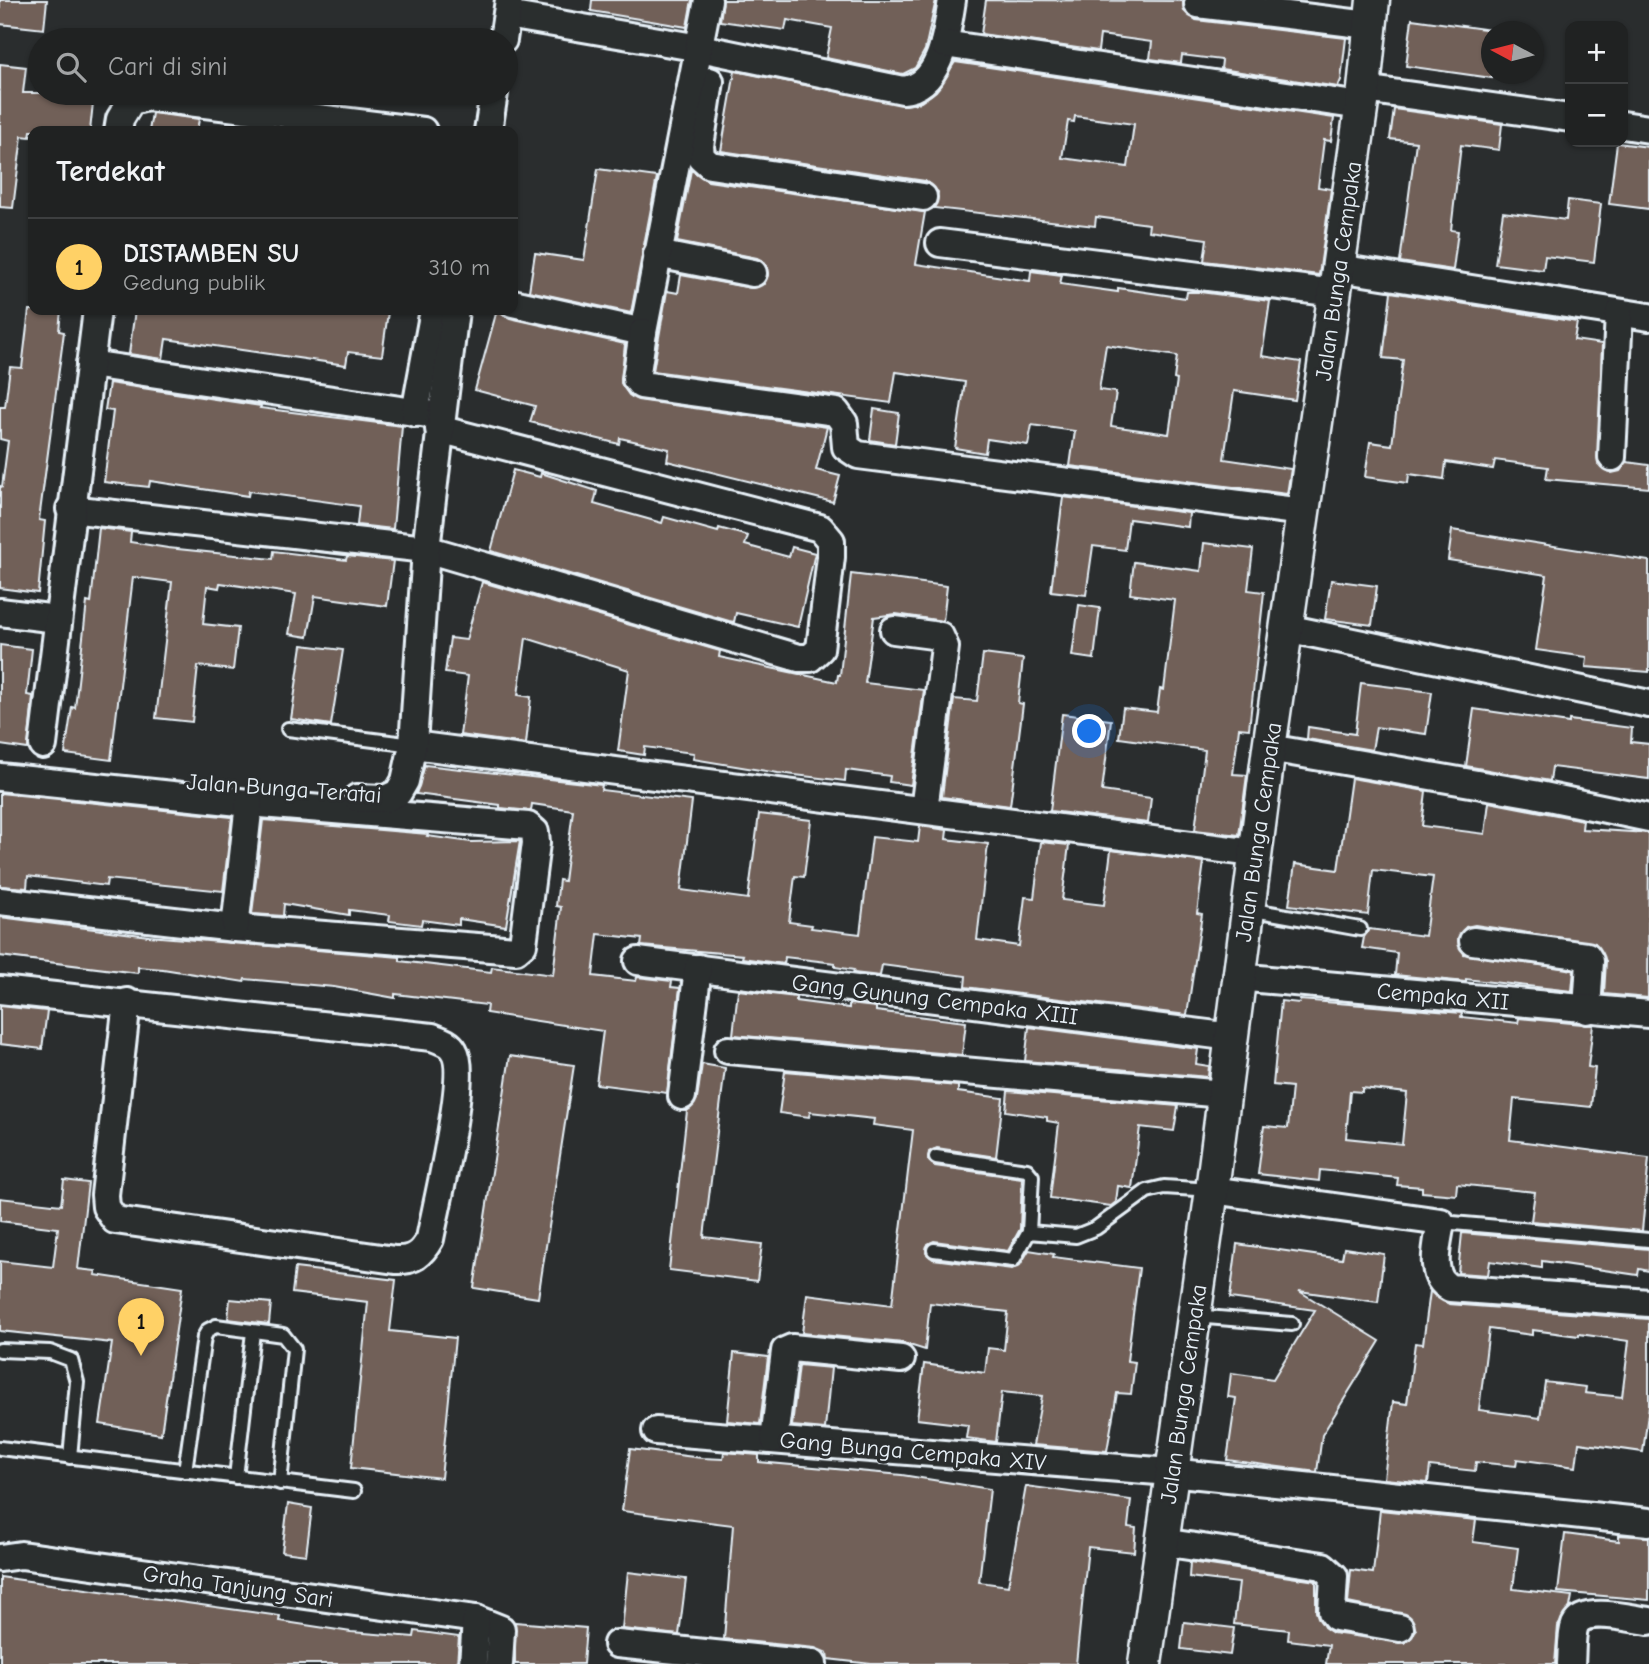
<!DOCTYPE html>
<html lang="id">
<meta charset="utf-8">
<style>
body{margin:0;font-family:"Comic Neue",sans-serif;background:#2d2f2f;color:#f1f3f6}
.controls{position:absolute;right:21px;top:21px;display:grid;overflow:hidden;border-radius:14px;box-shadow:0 2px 5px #0004}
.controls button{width:63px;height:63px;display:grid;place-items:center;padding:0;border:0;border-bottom:2px solid #3d3f40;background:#202222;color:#f1f3f6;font:35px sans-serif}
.compass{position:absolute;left:1481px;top:21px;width:63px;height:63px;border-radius:50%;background:#202222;box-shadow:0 2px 5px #0004;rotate:277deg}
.you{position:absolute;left:1090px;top:732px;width:24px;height:24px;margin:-18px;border:5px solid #fff;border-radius:50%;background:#1a73e8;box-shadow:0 0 0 10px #1a73e833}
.badge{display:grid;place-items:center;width:46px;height:46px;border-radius:50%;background:#ffd166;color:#111;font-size:23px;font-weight:700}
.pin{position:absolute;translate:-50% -58px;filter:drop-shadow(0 2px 4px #0008)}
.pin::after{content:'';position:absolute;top:37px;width:24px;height:21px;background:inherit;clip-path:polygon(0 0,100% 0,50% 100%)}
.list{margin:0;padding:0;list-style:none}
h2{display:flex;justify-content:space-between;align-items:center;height:91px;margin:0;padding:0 28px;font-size:30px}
h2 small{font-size:23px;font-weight:400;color:#a2a4a5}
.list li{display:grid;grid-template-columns:46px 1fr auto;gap:21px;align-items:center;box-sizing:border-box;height:98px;padding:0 28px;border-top:2px solid #3d3f40}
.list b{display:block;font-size:26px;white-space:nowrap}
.list p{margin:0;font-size:23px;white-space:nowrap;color:#a2a4a5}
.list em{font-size:23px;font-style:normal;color:#a2a4a5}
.icon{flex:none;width:38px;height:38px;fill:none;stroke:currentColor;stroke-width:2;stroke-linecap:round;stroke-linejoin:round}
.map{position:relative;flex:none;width:1649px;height:1664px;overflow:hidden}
.search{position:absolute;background:#202222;box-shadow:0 2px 5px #0004;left:28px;top:28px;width:490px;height:77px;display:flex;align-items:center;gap:18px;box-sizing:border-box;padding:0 24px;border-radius:38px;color:#a2a4a5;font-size:26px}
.panel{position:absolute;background:#202222;box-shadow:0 2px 5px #0004;left:28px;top:126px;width:490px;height:189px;border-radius:14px}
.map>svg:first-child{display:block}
.building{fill:#716158;stroke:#e8f1f8;stroke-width:2;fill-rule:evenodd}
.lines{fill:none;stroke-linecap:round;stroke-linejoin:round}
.service-casing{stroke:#e8f1f8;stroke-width:18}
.minor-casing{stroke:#e8f1f8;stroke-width:32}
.tertiary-casing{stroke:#e8f1f8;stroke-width:37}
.service{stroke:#2a2d2e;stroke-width:12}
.minor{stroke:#2a2d2e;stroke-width:26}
.tertiary{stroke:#2a2d2e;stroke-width:32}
.labels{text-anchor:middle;stroke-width:6;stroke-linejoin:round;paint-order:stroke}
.street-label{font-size:23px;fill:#e8f1f8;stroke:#2a2d2e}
</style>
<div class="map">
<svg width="1649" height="1664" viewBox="0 0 1649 1664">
<rect width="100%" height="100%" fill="#2a2d2e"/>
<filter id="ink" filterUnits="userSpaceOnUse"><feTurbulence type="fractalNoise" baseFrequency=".0143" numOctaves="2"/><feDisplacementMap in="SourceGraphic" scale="14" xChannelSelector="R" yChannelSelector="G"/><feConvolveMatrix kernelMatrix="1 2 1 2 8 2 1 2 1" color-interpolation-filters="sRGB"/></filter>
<g filter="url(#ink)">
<g class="building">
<path d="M0,0H47L44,29L0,24Z"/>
<path d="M592,0H692L687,27L591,11Z"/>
<path d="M723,0H936L925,50L915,68L903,74L826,58L832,28L787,20L785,30L720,21Z"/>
<path d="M986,0L1183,1L1184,11L1196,20L1346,38L1341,80L1338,87L1221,69L1222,60L1182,55L1181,63L1150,59L1152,42L1100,35L1098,51L981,34Z"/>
<path d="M1412,19L1492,30V78L1406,66Z"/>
<path d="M955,62L1334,118L1331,141L1324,140L1318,187L1331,189L1319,275L1204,261L1207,239L1148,231L1149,224L1096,217L1095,226L934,208L938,192L925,181L721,151L735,71L906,105L921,102L936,91ZM1075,116L1134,124L1128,167L1062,158L1068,121L1074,122Z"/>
<path d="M0,64L26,67L23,93H94L90,131H31L30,137L22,136L13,208L0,207Z"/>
<path d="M1394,109L1502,124L1499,150L1461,145L1451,230L1458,231L1453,270L1400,262L1416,142L1390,139Z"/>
<path d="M152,113L199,119L197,131H149Z"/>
<path d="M1617,143L1649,147V209L1609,204Z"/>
<path d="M598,169L657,177L631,313L529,291L535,253L584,260Z"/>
<path d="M691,170L708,181L925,212L916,264L1030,281L1031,271L1062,275L1060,284L1118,292V288L1186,298L1187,292H1200L1270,301L1262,356L1301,362L1295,400L1234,391L1224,459L1291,469L1287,494L1070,466L1075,431L1032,425L1028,445L987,439L985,453L955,448L965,382L896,372L891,403L653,371L667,291L678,293L681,275L751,288L764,284L768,275L764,262L757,258L677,242ZM1106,345L1177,356L1174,379L1177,380L1169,434L1111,426L1116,392L1099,390Z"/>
<path d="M1568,200L1601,204L1594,262L1545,256L1543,270L1495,264L1503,212L1566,220Z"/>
<path d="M1391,292L1577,322L1574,340L1602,344L1598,464L1612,473L1620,471L1627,462L1649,465V488L1546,479L1548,467L1495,460L1493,469L1446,462L1444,479L1409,474L1408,483L1365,477L1370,442L1392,445L1403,360L1383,358Z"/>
<path d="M29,310H61L59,331L64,332L39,520L45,521L38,593L0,588V486L2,487L8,441L0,439V407H5L10,367L22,368Z"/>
<path d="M135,310H369L388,312L382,356L348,352L346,365L166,339L163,359L129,354Z"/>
<path d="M497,310L510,318L625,344L621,383L629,395L638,400L827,427L816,470L840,476L833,502L667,461L669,449L620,438L619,444L530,422L535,406L475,390Z"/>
<path d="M109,383L261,406L260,408L402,426L393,529L357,525L359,506L249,491L248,496L150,481L149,487L104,482L113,411L105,410Z"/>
<path d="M874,409L899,413L895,444L870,440Z"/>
<path d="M513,470L540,477L541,473L597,491L594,504L662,523L664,517L718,532L719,528L748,536L745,545L789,557L792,547L815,553L798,627L736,613L734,622L729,621L491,551Z"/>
<path d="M1063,497L1189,513L1188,527L1129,519L1125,550L1093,546L1086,595L1051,591Z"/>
<path d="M99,528L131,532L130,542L168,548L273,559L274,551L346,560L347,556L393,561L387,606L315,596L308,637L289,634L296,594L220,583L219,588L207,586L203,624L238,628L233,670L198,666L192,722L156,718L172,582L133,577L111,760L65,754L72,707L75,708L87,602L91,603Z"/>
<path d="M1452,530L1649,561V672L1586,667L1587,657L1536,650L1547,575L1448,560Z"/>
<path d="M1204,543L1253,549L1248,590L1264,592L1249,729L1239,728L1233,774L1247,775L1239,835L1195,830L1205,750L1119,738L1123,708L1157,712L1160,689L1164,690L1175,600L1130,594L1134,562L1201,571Z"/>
<path d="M851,574L947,586L943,621L896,614L874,617L865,683L924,690L911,785L889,782L890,776L846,770L845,781L778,773L693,759L694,753L645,747L644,755L618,751L629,670L526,638L518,695L531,697L526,744L460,735L468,676L445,673L450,638L466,640L482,582L720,651L719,657L837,682L838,675H840Z"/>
<path d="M1331,580L1377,586L1372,625L1325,619Z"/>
<path d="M1079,605L1100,608L1094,659L1072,656Z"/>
<path d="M0,645L32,649L27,695L33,696L28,749L0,745Z"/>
<path d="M302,645L343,650L331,725L291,719Z"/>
<path d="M983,654L1023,659L1018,703L1023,704L1010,806L942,797L954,699L977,701Z"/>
<path d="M1361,683L1432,692L1426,734L1376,727L1372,750L1307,739L1308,727L1355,734Z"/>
<path d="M1474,709L1569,723V720L1632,728L1631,742L1649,744V779L1552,767L1550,781L1466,766Z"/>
<path d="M1062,714L1111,720L1102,791L1151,798L1148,823L1050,811Z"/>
<path d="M425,765L602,785L601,790L692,801L681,890L748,899L759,814L811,820L804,877L795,876L789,922L812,925L811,928L860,934L872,837L918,842L920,826L947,830L946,839L988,844L977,940L1019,946L1025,897L1034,898L1041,842L1069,845L1062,900L1104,905L1111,850L1204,862L1197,913L1202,914L1187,1015L965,987L966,976L882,965L880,976L853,973L854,970L835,967V963L785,957L784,964L742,958L743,955L641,946L642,939L598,934L593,976L636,981L637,977L672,981L671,987L680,988L667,1093L596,1084L603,1031L486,1013L487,1005L395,994V998L334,987L245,979L244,982L163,969L138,967V973L0,956V917L149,936L400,957V961L491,972L492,967L553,975L561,907L556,906L559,880L564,881L573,810L532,804L531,811L500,808V805L416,794Z"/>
<path d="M1351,778L1426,791L1422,826L1485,834L1489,802L1583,820L1582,829L1649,833L1648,998L1604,994L1606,961L1595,943L1475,925L1466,927L1458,938L1464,954L1574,970L1572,991L1466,979V982L1395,975L1397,953L1362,948L1364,937L1369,929L1425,936L1433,877L1373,870L1368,915L1289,905L1295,864L1338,870Z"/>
<path d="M0,793L232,817L223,891L107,879L106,886L28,876L27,888L0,886Z"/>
<path d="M263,820L428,834L427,836L471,842L520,841L506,926L459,919V925L422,920L421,925L389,921L390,915L349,910V915L284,904L283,916L252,914Z"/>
<path d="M738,990L796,997V1001L849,1008V1004L876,1007V1011L966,1022L962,1055L733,1035Z"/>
<path d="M1300,1000L1462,1013L1461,1017L1518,1023L1519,1018L1593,1025L1588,1067L1595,1068L1591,1107L1514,1099L1510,1140L1649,1158L1642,1231L1531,1221L1535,1192L1457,1184L1456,1195L1422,1192V1187L1397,1185L1398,1178L1320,1170L1319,1181L1258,1174L1264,1126L1288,1128L1292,1087L1273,1085L1281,1001L1299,1003ZM1362,1088L1407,1093L1402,1144L1346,1138L1350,1091L1362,1092Z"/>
<path d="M0,1006L47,1011L42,1049L0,1044Z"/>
<path d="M1029,1027L1198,1049L1196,1064L1209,1066L1208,1077L1025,1061Z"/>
<path d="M510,1056L574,1065L538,1298L474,1288Z"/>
<path d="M702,1064L725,1068L704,1237L762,1244L757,1281L669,1270L687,1111L697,1099Z"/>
<path d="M785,1071L958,1086V1092L1003,1098L996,1157L937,1148L929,1152L928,1160L935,1166L1022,1178L1020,1229L1008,1251L934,1241L928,1244L926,1253L933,1259L1012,1269L1020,1265L1029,1250L1054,1254L1053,1257L1139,1268L1127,1361L1135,1362L1131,1394L1117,1393L1107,1451L1033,1445L1042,1396L1002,1392L996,1442L966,1438L968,1425L917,1419L924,1364L985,1373L988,1348L1004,1350L1008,1312L930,1303L925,1350L903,1343L802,1333L807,1294L892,1305L913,1130L873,1125L874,1119L810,1112L809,1117L779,1113Z"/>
<path d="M1008,1091L1178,1106L1174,1131L1140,1127L1132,1188L1118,1186L1116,1202L1111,1206L1050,1198L1059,1123L1047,1121V1117L1006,1111Z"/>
<path d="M64,1180L88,1183L78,1269L96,1271L95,1275L182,1288L161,1434L100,1424L112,1343L0,1331V1261L53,1267L58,1228L0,1221V1198L61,1205Z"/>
<path d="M1462,1233L1649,1249V1271L1639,1269L1638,1275L1542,1261V1268L1490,1261L1488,1275L1458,1273Z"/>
<path d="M1237,1244L1342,1259L1344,1248L1384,1254L1378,1302L1299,1291L1380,1341L1322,1435L1317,1472L1227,1460L1236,1398L1228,1397L1231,1373L1273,1379L1315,1310L1230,1298Z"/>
<path d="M295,1268L396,1280L390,1331L455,1338L441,1478L351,1468L368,1302L292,1293Z"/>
<path d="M1430,1291L1449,1304L1649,1319V1406L1643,1452L1579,1443L1576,1467L1517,1459L1516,1466L1476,1462L1475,1471L1430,1466L1428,1483L1384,1479L1393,1402L1407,1404L1415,1343L1423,1344ZM1489,1329L1532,1335V1330L1579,1336V1334L1629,1341L1622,1397L1585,1393L1586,1387L1545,1382L1540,1418L1479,1410Z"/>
<path d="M230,1299L271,1303L269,1324L228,1319Z"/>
<path d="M734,1353L768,1357L760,1424L727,1421Z"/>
<path d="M799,1365L831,1368L825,1429L792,1426Z"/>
<path d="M630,1449L702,1458L723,1459L724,1452L759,1455V1462L902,1475L990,1489L979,1582L1008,1586L1026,1486L1131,1500L1128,1527L1136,1528L1134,1552L1088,1547L1076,1664H871L828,1659L827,1653L815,1648L724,1639L733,1525L622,1511Z"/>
<path d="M288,1504L312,1508L306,1555L282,1552Z"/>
<path d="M1380,1510L1476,1520L1473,1542L1518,1548L1513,1589L1572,1596L1570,1607L1558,1626L1555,1664H1326L1329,1645L1288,1640L1289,1630L1234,1624L1239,1583L1189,1577L1190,1562L1316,1581V1612L1324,1627L1333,1633L1405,1643L1416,1630L1409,1616L1348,1603L1351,1570L1373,1573Z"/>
<path d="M1565,1534L1619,1541V1535L1649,1537V1600L1558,1592Z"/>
<path d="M628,1572L686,1579L679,1635L622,1629Z"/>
<path d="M0,1577L280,1616L279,1621L351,1632L414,1637L415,1631L459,1637L457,1664H0Z"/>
<path d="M515,1622L586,1628L583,1664H515Z"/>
<path d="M1184,1622L1234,1628L1230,1655L1181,1649Z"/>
</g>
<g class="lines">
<g class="service-casing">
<g id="service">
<path d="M288,729L413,745"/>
<path d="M1248,909L1360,929"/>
<path d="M936,1157L1027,1170L1032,1176L1029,1232"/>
<path d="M1441,1222L1649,1240"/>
<path d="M934,1250L1013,1260L1029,1232L1076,1236L1096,1228L1147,1191L1164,1187L1212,1190"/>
<path d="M1194,1316L1292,1324"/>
<path d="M0,1350L50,1352L71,1360L77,1382L70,1457"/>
<path d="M0,1448L354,1491"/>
<path d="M185,1471L204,1337L208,1330L216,1326L283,1335L294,1349L280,1483"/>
<path d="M236,1477L253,1332"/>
</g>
</g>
<g class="minor-casing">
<g id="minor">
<path d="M1198,4L1369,25"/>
<path d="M507,15L700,48L903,90C942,87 947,30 952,0"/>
<path d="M503,40L509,0"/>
<path d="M944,44L1361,106"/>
<path d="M710,81L700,146L701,157L710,165L923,197"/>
<path d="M1364,89L1570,118"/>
<path d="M1623,125L1649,129"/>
<path d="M118,131L120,119L131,101L148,97L423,131"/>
<path d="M488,131L494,93"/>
<path d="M940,243L1335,293"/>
<path d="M657,254L753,273"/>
<path d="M1338,268L1649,317"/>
<path d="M513,303L643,332L708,0"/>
<path d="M643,332L636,379L641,385L836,412L844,423L846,447L858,455L1303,512"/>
<path d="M90,364L441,416"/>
<path d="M415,413L434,310"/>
<path d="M1612,457L1619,313"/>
<path d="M70,509L426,549L799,658H810L820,649L831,557V541L820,528L439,429"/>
<path d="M0,612L57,619"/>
<path d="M1286,628L1649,704"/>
<path d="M894,630L940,636L945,647L924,810"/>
<path d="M43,745L97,310"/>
<path d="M413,745L1254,853"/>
<path d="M1269,748L1534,794L1649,818"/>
<path d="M0,777L249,803L528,826L535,832L536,843L523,944L516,950L235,928L0,901"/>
<path d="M357,798L385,799L398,793L405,781L413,745L426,549L455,310"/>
<path d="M235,928L249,803"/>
<path d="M1473,941L1587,956L1590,961L1587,1010"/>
<path d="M638,961L1232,1037"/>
<path d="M1237,977L1649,1014"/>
<path d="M0,990L432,1037C440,1040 450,1043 454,1051C469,1074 436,1206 430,1239C421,1255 413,1261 395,1260L115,1220L106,1207L105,1195L127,1002"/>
<path d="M728,1050L1223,1094"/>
<path d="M682,1096L698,968"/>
<path d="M1212,1190L1441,1222C1438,1243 1427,1276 1450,1288L1649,1303"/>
<path d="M656,1431L1170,1472L1649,1522"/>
<path d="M774,1439L785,1351L792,1348L901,1359"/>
<path d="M1162,1542L1323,1566L1334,1576L1332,1612L1336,1617L1400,1628"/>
<path d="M0,1558L21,1555L476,1619L501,1629L499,1664"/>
<path d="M617,1644L813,1664"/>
<path d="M473,1664L476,1619"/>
<path d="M1571,1664C1572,1653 1571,1635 1575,1625C1584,1606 1632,1619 1649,1621"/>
</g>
</g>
<g class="tertiary-casing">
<path id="tertiary" d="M1145,1664L1212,1190L1269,748L1364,89L1373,0"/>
</g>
<use href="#service" class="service"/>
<use href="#minor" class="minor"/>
<use href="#tertiary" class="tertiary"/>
</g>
</g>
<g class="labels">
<g class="street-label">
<text transform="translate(1338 271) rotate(-82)" y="8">Jalan Bunga Cempaka</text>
<text transform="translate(284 788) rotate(4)" y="8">Jalan Bunga Teratai</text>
<text transform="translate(1258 832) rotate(-82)" y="8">Jalan Bunga Cempaka</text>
<text transform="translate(1443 996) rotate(5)" y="8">Cempaka XII</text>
<text transform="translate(935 999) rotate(7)" y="8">Gang Gunung Cempaka XIII</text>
<text transform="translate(1183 1394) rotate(-82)" y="8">Jalan Bunga Cempaka</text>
<text transform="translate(913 1451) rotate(5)" y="8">Gang Bunga Cempaka XIV</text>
<text transform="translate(238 1586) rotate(8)" y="8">Graha Tanjung Sari</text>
</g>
</g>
</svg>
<div class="controls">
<button>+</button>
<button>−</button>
</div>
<svg class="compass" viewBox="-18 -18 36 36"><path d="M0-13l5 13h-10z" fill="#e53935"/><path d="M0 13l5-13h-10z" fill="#a2a4a5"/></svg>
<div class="you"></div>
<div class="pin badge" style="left:141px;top:1356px">1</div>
<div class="search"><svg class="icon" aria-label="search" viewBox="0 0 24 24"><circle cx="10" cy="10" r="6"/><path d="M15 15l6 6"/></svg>Cari di sini</div>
<section class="panel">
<h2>Terdekat<small></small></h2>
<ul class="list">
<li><span class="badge">1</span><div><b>DISTAMBEN SU</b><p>Gedung publik</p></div><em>310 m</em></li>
</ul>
</section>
</div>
